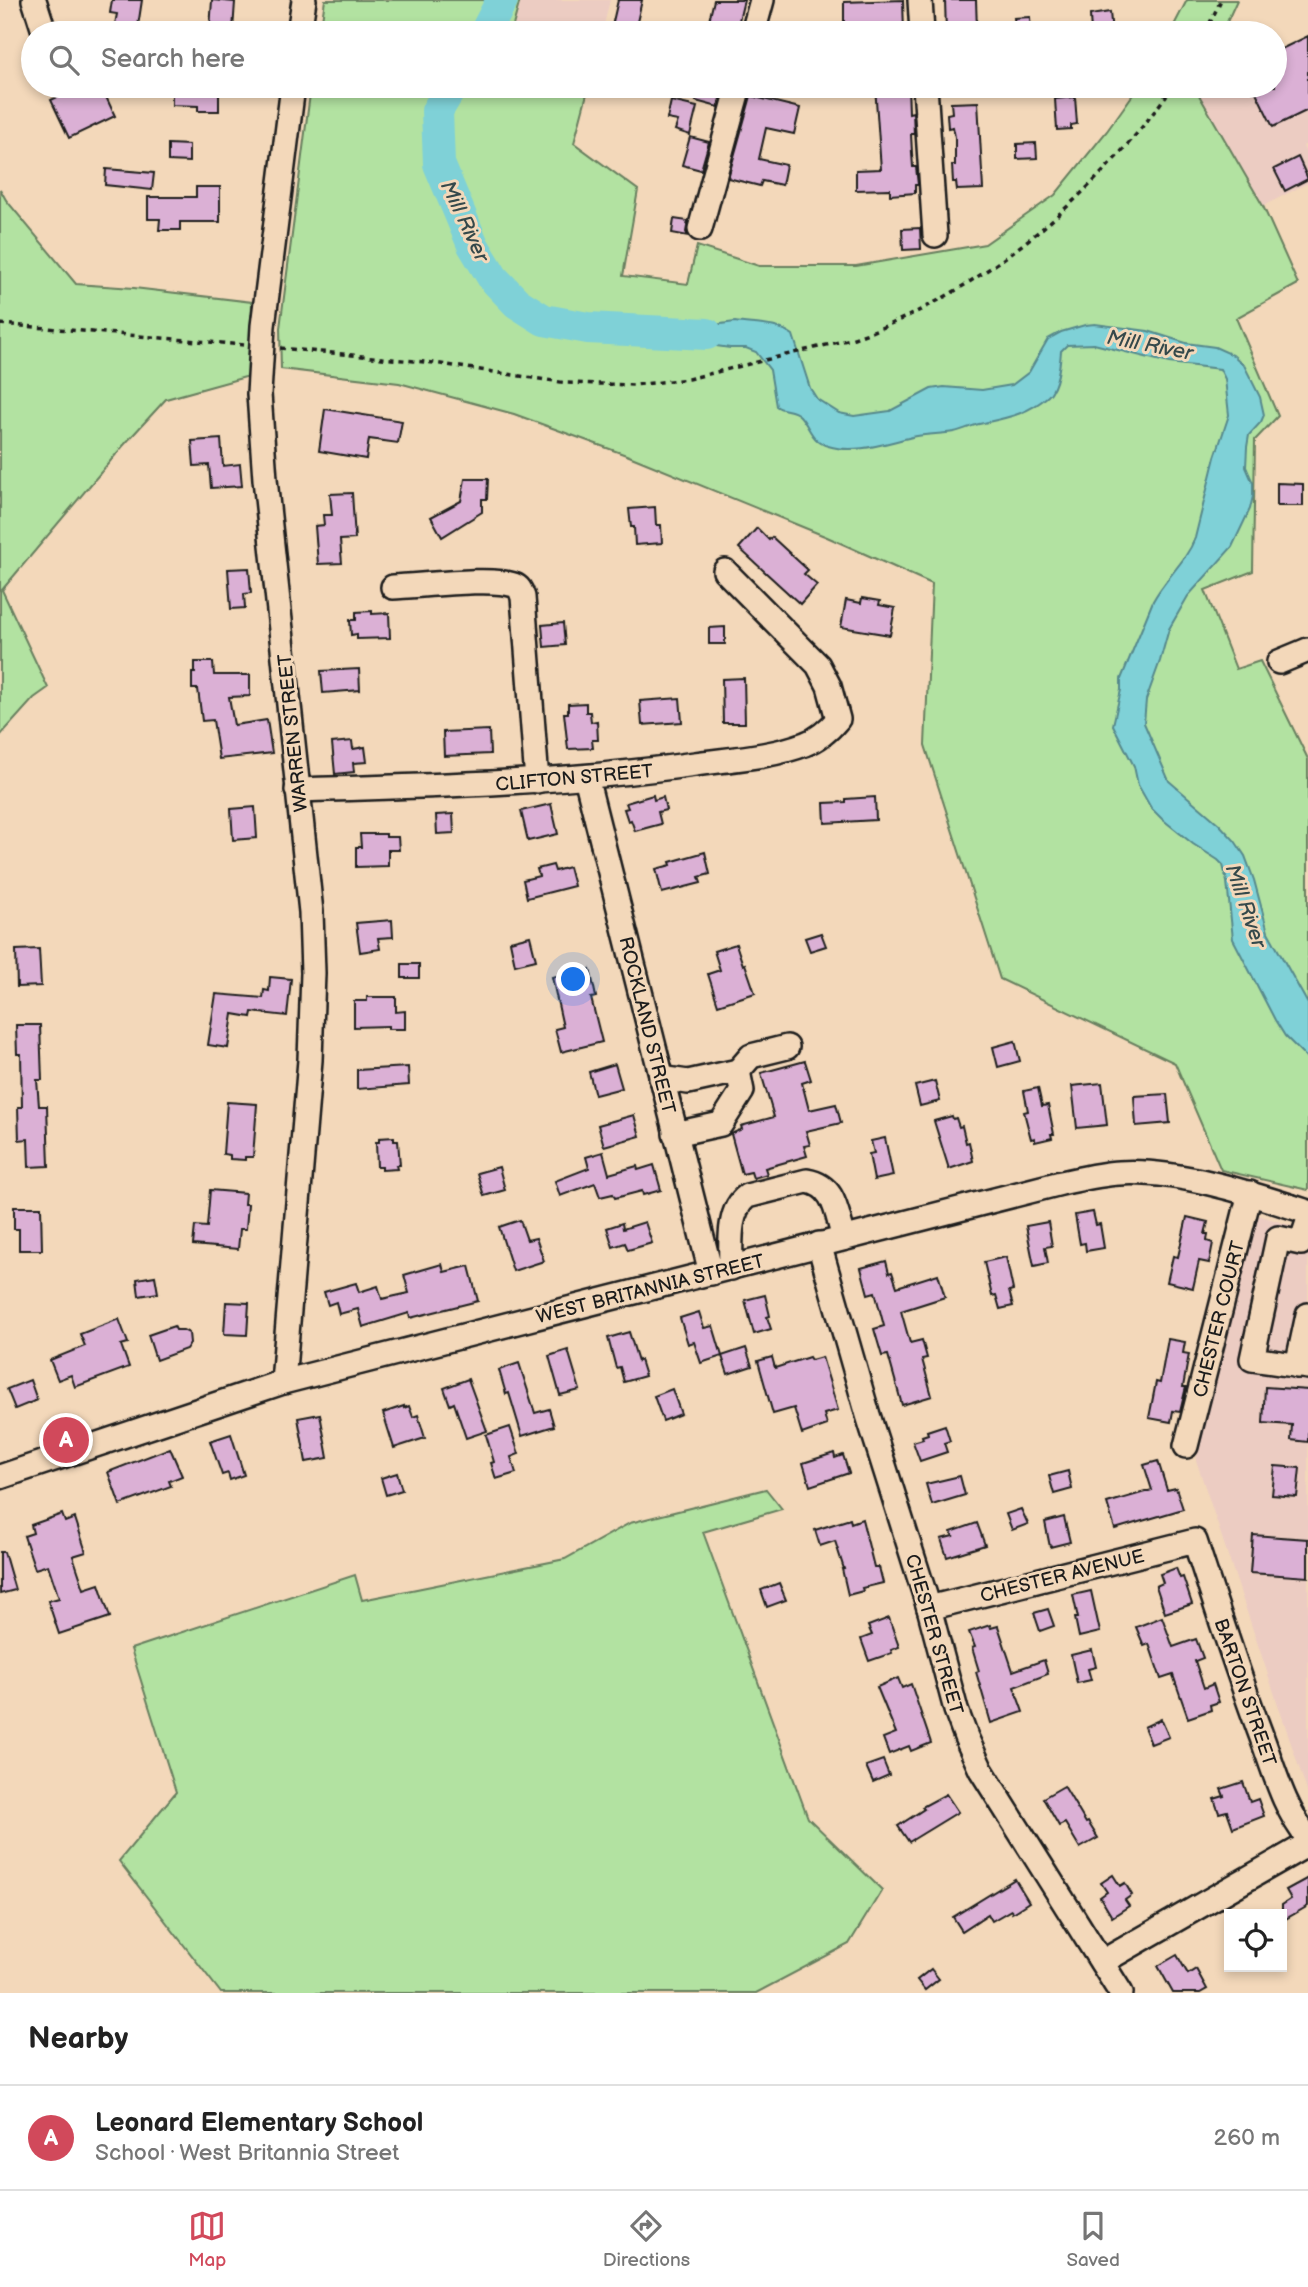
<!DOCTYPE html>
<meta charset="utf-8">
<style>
body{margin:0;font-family:"Balsamiq Sans",sans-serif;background:#f6f6f6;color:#222}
.controls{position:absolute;right:21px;bottom:21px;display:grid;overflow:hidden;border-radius:0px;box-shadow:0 4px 10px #0003}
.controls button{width:63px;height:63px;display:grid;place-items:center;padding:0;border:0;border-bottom:2px solid #e0e0e0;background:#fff;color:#222;font:35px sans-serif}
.you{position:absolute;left:574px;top:980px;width:24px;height:24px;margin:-18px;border:5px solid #fff;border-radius:50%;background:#1a73e8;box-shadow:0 0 0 10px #1a73e833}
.badge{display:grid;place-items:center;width:46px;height:46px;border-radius:50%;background:#d1495b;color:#fff;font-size:23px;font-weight:700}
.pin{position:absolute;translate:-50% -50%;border:4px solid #fff;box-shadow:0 2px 7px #0006}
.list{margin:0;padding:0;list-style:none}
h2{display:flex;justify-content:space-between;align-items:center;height:91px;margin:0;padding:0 28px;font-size:30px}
h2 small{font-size:23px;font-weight:400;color:#767676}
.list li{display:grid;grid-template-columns:46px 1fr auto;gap:21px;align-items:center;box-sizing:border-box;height:105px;padding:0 28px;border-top:2px solid #e0e0e0}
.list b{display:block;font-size:26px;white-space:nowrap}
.list p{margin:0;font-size:23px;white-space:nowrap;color:#767676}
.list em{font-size:23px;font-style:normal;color:#767676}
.icon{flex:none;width:38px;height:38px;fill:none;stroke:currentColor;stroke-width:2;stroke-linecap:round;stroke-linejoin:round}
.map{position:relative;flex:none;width:1308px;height:1993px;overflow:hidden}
.search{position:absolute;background:#fff;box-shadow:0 4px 10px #0003;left:21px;right:21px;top:21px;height:77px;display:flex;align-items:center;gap:18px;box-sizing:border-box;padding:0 24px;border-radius:38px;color:#767676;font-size:26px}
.sheet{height:196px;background:#fff}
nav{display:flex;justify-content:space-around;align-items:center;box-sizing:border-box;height:98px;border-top:2px solid #e0e0e0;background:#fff;font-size:19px;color:#767676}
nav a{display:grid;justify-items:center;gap:4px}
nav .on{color:#d1495b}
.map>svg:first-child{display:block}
.built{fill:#ecccc2}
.green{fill:#b2e2a1;stroke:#677f5e;stroke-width:2}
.water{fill:#7fd1d7;stroke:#57898c;stroke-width:2}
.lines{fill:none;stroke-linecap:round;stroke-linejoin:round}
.river{stroke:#7fd1d7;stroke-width:32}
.building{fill:#dbb0d5;stroke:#1c1c1c;stroke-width:2}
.minor-casing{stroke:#1c1c1c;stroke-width:28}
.path{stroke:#1c1c1c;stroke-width:3.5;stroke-dasharray:5 5;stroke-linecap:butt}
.minor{stroke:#f3d8ba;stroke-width:23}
.labels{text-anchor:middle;stroke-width:6;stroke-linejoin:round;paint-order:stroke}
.street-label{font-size:19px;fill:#1c1c1c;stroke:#f3d8ba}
.water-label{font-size:21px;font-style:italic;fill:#35494b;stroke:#f3d8ba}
</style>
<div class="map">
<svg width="1308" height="1993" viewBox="0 0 1308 1993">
<rect width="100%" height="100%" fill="#f3d8ba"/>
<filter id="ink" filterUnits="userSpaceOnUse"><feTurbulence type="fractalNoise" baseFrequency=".0143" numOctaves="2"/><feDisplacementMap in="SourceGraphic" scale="14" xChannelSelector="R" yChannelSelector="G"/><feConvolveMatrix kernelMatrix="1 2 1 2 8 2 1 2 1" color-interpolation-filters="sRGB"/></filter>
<g filter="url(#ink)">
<g class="built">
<path d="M520,0H610L602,33H511Z"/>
<path d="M1308,39V143L1303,146L1308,157V183L1263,206L1196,90L1205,86H1275V54Z"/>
<path d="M1258,1215L1308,1231V1794L1196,1460Z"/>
</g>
<g class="green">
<path d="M325,0H520L511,33H320Z"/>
<path d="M1187,0H1237L1222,33H1170Z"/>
<path d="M311,86H589L574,143L638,190L623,276L688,284L697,246L759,266H856L985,244L1055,195L1107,131L1139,86H1198L1196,90L1263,206L1298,284L1236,318L1278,416L1255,440L1253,571L1205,590L1236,669L1260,661L1308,759V1190L1221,1170L1175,1063L1000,979L925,745L932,584L827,537L629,456L514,414L399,383L281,369L280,328Z"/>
<path d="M0,189L6,200L76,284L134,288L252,302L249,376L166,399L123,446L2,590L48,688L34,698L0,736Z"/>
<path d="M766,1489L782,1509L703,1532L808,1818L882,1890L849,1944L756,1993H221L119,1861L176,1792L131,1649L355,1575L362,1600L565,1559L630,1523Z"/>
</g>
<path class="water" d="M735,322C753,325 777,323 793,335L810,388L817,399L839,413L854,416L890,411L931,389L944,387L982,390L1012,385L1029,372L1048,339L1061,332L1085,325L1095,324L1148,331L1186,343L1215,347L1233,355L1244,365L1260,397L1264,415L1261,422L1249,435L1247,447L1246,467L1253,483V496L1250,509L1232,547L1188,596L1169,629L1160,661L1146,700L1144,723L1169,781L1219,824L1235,841L1245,856L1254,880L1268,932L1308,1004V1059L1285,1036L1275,1020L1233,939L1227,882L1223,865L1218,860L1193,844L1162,819L1151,808L1138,785L1134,766L1113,725L1121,690V679L1153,601C1165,578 1186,562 1195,538L1215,457L1229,415L1225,379L1220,369L1169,363L1094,344L1067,345L1061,351C1060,364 1058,387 1048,396C1027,415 1005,418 979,424C971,426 963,430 954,432C942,434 929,434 917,436C888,442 857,455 828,446C811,441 810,427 800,416C793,408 783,412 776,406L770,370L756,352L746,348H730L641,335Z"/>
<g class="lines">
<g class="river">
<path d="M485,33L502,0"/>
<path d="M452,86L437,111L439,164L473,245L493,278L517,303L544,320L588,328L707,334"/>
</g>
</g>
<g class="building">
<path d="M112,0H142L137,33H118L119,25L115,24L117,14L110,13Z"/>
<path d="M212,0L235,2L233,30L210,29Z"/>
<path d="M618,0H642L635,31L612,26Z"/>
<path d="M714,0H744L736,33H706Z"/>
<path d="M903,0L904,33H844V2Z"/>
<path d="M945,0H976L977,31L946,32Z"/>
<path d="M1110,12L1112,33H1091L1090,15Z"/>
<path d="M1030,17L1031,33H1016L1014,18Z"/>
<path d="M1308,36V110L1273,127L1253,86H1275V52Z"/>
<path d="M81,86H101L115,116L69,138L51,100Z"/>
<path d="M172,86H219V111H198V106L172,105Z"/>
<path d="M699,86H723L718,107L696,101Z"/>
<path d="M875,86H908L909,113L913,112L914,134H911L912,153L913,167H916L918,185H915V193L890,195V189L856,190V170L881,169Z"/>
<path d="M751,96L800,108L794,134L766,128L759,159L786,165L782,185L762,181L760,186L728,178Z"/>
<path d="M1075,97L1077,124L1071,125V129L1057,130L1055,99Z"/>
<path d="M671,101L697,107L690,135L675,130L678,121L667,119Z"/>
<path d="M978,102L983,189L957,190L956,182H953L952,165H955V137L953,127L948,128L947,114L952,113L951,103Z"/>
<path d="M690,137L709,142L701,170L682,165Z"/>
<path d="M1036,143L1037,158L1017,159V144Z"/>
<path d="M168,144L189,145V162L168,161Z"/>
<path d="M1298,157L1308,179L1285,191L1274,169Z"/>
<path d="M106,169L154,173L152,190L105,185Z"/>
<path d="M196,187H220V222H180V230H159L160,219H148V197H196Z"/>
<path d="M674,219L688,221L686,232L688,236L672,233Z"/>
<path d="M920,228L921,249L903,250L902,229Z"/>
<path d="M325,409L402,421L398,443L369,439L366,459L319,451Z"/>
<path d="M221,439L223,466L240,464L242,486L211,488L209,465L194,466L192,441Z"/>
<path d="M465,479H488L487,499H482V512L442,537L431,517L461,501Z"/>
<path d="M1277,483L1303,484V506H1277Z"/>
<path d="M352,493L355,539L340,540L342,563L318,564L315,526L324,525L323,515H332L330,494Z"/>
<path d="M655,507L656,525H661L662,543L635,545L634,527H631L629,509Z"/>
<path d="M757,528L769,540L772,537L785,549L808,570L804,574L817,585L800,604L739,548Z"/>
<path d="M249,568L251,593L244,594L245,608L231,609L228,569Z"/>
<path d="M862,598L880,601L879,605L895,608L890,635L841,627L846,600L861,603Z"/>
<path d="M372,611V614L389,613L390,638L357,639V634L351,635L350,620H356V612Z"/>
<path d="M563,623L565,645L544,647L542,625Z"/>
<path d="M725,627V644H709V628Z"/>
<path d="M195,662H213L214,675H250V696L229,697L234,725L267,720L272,753L219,759L213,720L202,721L198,689H192V673H195Z"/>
<path d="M359,669L360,690L323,693L321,671Z"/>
<path d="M744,678L745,723H723L722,679Z"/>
<path d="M680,698L682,722L642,725L640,701Z"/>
<path d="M586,703V712H590L591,722L597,721L598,740H592L593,748L568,749L564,713H568V704Z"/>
<path d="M489,730L490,754L444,756L443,732Z"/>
<path d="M352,741L353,749L365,747L367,762L353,763L354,772L335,774L332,743Z"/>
<path d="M653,795L654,800L663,797L666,810L658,812L661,824L635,831L631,820L628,821L624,809L628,808L626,803Z"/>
<path d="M875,797L876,820L825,823L824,803L846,802V799Z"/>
<path d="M551,804L558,834L528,841L521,811Z"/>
<path d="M255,807L257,838L233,840L231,809Z"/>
<path d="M453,814L454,833L437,834L436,815Z"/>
<path d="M360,834H386V837H398L399,850H388V866L356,867V847H361Z"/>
<path d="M705,852L710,874L699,877L701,883L662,893L656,869L671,865L670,862Z"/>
<path d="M553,865L555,871L569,867L574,886L527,898L523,880L539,876L537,869Z"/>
<path d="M392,920L393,937L378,938L380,949L360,952L356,923Z"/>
<path d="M821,933L826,946L810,951L805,938Z"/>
<path d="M530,936L536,960L515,965L510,941Z"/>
<path d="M736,944L743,965L745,964L755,993L718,1005L708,974L720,970L714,951Z"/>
<path d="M39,949L41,986L17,987L16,950Z"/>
<rect x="402" y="964" width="17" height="14"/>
<path d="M590,969L596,997L591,998L602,1042L561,1052L555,1029L563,1027L552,977Z"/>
<path d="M270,977L291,979L287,1016L252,1012L251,1017L233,1014L228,1048L208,1045L216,994L263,998L264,990L269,991Z"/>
<path d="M367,997H396V1012L405,1011V1029H388V1026L354,1027V1001H367Z"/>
<path d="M16,1025H40L42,1080H37L39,1106H47L49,1166L29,1167L28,1139L19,1140L18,1107H22L21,1054H17Z"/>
<path d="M1015,1041L1020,1061L998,1067L993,1047Z"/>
<path d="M805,1061L811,1080L802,1083L809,1110L836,1104L841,1123L806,1131L810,1145L804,1146L807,1156L765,1168L767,1174L753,1178L751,1172L742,1174L731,1134L742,1129L741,1126L774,1117L761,1073Z"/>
<path d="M615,1064L622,1088L595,1095L589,1072Z"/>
<path d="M408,1067L409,1085L357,1089V1070Z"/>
<path d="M935,1081L940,1101L920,1106L915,1086Z"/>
<path d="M1102,1083L1107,1125L1077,1128L1072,1086Z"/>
<path d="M1038,1088L1042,1106L1048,1105L1054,1134H1051L1052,1138L1035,1142V1138L1031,1139L1024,1112L1028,1111L1024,1091Z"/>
<path d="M1167,1094L1170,1123L1136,1126L1134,1096Z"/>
<path d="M227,1102L257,1104L253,1157H245V1160L230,1159V1155L223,1154Z"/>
<path d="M634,1115L640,1136L604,1146L598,1125Z"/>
<path d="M952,1116L953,1119L956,1118L959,1127L962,1126L966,1143L969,1142L973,1161L949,1169L934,1121Z"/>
<path d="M394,1137V1141H398L400,1165H396L397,1169L382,1170V1167H377L376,1142H379V1138Z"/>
<path d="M885,1138L893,1176L874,1180L869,1154L874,1153L871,1141Z"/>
<path d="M603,1152L609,1174L637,1166L638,1170L654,1165L661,1190L643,1195L642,1191L615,1198L613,1194L600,1197L595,1183L560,1196L555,1181L589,1168L586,1157Z"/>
<path d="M499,1167L505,1190L484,1196L477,1173Z"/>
<path d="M210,1190L245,1193L244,1204H248L246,1229H240L238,1249L193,1245L195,1226L207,1227Z"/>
<path d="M14,1207H41L42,1250H19V1229H14Z"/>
<path d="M1093,1212L1096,1225L1100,1224L1104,1248L1086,1251L1085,1243L1080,1244L1075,1215Z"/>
<path d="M1187,1217L1208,1222L1205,1234H1208L1207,1241L1213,1243L1209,1263L1199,1261L1193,1288L1167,1282L1173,1256L1178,1257Z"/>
<path d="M520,1220L527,1240L536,1238L544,1261L513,1271L499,1227Z"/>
<path d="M645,1222L652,1243L628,1250L625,1243L613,1247L607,1228L622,1223L623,1229Z"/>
<path d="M1048,1222L1052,1246L1045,1247L1048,1263L1034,1266L1026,1226Z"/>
<path d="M1006,1257L1013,1290L1009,1291L1013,1306L1000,1309L996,1295L992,1296L984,1262Z"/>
<path d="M886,1261L889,1273L892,1272L897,1287L938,1274L945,1297L901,1311L910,1343L922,1340L927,1358L922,1359L932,1396L902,1405L888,1355L882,1356L874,1329L884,1326L875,1292L868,1294L861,1268Z"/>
<path d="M442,1264L444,1272L469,1266L478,1301L410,1318L409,1313L363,1327L358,1309L339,1314L336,1302L328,1305L324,1292L356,1283L359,1292L378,1286L382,1299L409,1293L404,1275Z"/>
<path d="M155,1276L158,1293L139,1296L137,1279Z"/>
<path d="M765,1295L770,1316L767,1317L771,1329L754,1334L745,1300Z"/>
<path d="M226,1302L249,1303L247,1335L224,1334Z"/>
<path d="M699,1312L704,1328L713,1326L722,1356L746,1348L752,1366L728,1374L722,1356L701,1363L694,1342L688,1344L680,1318Z"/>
<path d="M119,1319L128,1343L121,1345L129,1367L75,1387L71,1375L58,1380L50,1360L85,1346L80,1334Z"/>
<path d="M174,1326L176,1330H183L189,1333L190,1343L186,1349L156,1360L148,1335Z"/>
<path d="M629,1332L638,1361L640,1360L645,1376L624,1382L620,1367L616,1368L608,1338Z"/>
<path d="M1168,1339L1185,1342L1183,1353L1189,1354L1183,1387H1186L1180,1412L1173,1411L1171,1422L1149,1418L1156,1382L1160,1383Z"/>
<path d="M568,1350L580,1390L560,1395L549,1356Z"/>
<path d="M772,1357L775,1368L809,1357L811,1360L822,1357L838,1410L824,1414L827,1425L802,1434L794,1408L773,1414L758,1361Z"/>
<path d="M519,1363L535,1413L549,1409L554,1426L522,1436L509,1393L506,1394L499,1370Z"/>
<path d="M468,1379L487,1431L466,1438L454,1403L450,1405L444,1388Z"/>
<path d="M30,1380L37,1400L15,1409L7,1389Z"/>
<path d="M1265,1387L1308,1390V1442L1291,1440L1292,1425L1263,1423Z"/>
<path d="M672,1389L681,1414L663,1421L654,1396Z"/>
<path d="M404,1406V1408L409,1406L413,1417L418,1415L425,1438L394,1448L383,1413Z"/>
<path d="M320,1414L328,1458L306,1462L298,1418Z"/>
<path d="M945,1425L950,1441L944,1443L947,1452L920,1461L913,1442L923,1439L922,1436L928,1434L927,1431Z"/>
<path d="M510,1427L519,1454L511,1457L516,1473L496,1479L491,1463L494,1462L486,1435Z"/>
<path d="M231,1434L244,1475L230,1480L228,1473L222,1475L210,1441Z"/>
<path d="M170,1448L182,1476L169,1481L171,1486L120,1505L108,1472Z"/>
<path d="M834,1453L835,1458L843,1455L849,1473L810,1486L803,1463Z"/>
<path d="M1158,1461L1167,1490L1176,1488L1183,1509L1115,1529L1107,1503L1152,1490L1144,1465Z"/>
<path d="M1275,1466L1300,1468L1297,1497L1272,1495Z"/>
<path d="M1068,1471L1072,1489L1054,1494L1049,1476Z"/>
<path d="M397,1473L402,1490L386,1495L381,1478Z"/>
<path d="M960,1476L965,1495L932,1505L926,1484Z"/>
<path d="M1021,1509L1028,1524L1012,1530L1006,1514Z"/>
<path d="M62,1514L65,1522L75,1518L86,1552L73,1556L84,1589L99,1584L110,1617L59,1634L48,1601L59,1598L48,1565L35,1569L24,1536L33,1533L31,1525Z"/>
<path d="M1064,1517L1070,1542L1050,1547L1045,1522Z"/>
<path d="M850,1519L851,1523L862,1519L874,1567H879L883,1583L862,1588L863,1591L848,1595L842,1569H844L835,1541L820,1546L815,1530Z"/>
<path d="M977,1523L985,1545L947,1557L941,1539L953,1536L951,1532Z"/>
<path d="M1253,1535L1308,1539V1577L1250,1573Z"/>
<path d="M0,1552H4L15,1590L0,1594Z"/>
<path d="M1176,1568L1180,1578L1183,1577L1192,1604L1165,1613L1156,1586L1163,1583L1160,1574Z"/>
<path d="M779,1583L786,1600L767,1607L761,1590Z"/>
<path d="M1091,1591L1100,1632L1079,1637L1075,1618H1078L1073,1595Z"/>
<path d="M1048,1609L1054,1626L1040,1631L1034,1613Z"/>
<path d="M1162,1617L1173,1647L1196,1639L1203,1658L1195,1661L1204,1688L1213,1684L1219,1702L1210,1705L1211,1710L1188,1718L1173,1675L1161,1679L1149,1644L1144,1646L1136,1627Z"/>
<path d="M889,1618L899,1647L891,1650L892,1653L869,1661L861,1639L872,1635L868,1626Z"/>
<path d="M990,1625L991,1628L998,1626L1013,1671L1044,1660L1048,1674L1014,1687L1023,1712L991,1723L976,1672L979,1671L972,1648L975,1647L969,1632Z"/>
<path d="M1092,1650L1096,1667L1088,1669L1091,1680L1077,1683L1071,1655Z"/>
<path d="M898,1678L902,1688L911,1684L931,1743L911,1751L909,1746L889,1754L883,1738L896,1733L877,1687Z"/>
<path d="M1161,1719L1169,1737L1151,1744L1144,1727Z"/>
<path d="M883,1760L889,1775L873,1782L866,1766Z"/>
<path d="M1243,1782L1250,1802L1258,1799L1264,1816L1233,1828L1227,1811L1219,1813L1214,1799L1224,1796L1221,1789Z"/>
<path d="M1064,1786L1086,1823L1088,1822L1098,1838L1080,1848L1065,1823L1059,1826L1043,1798Z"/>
<path d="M946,1794L958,1812L909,1842L898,1826L924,1809L922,1807Z"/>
<path d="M1113,1875L1120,1886L1125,1883L1132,1895L1125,1900L1129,1906L1112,1917L1100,1897L1107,1892L1101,1883Z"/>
<path d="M1308,1878V1906L1282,1921V1905L1291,1899L1286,1890Z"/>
<path d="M1015,1879L1029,1902L1012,1913L1011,1910L992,1921L988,1914L962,1931L953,1917Z"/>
<path d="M1177,1955L1188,1974L1196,1969L1207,1989L1200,1993H1173L1158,1966Z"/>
<path d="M931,1969L939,1979L925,1990L917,1980Z"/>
</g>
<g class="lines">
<g class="minor-casing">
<g id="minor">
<path d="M34,0L43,28"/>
<path d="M920,0L922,33"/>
<path d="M299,33L304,0"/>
<path d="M753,33L762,0"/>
<path d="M925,86L935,235"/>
<path d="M700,229L739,86"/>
<path d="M393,587C421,586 491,577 514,585C520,587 521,592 523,597L537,781"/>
<path d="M1279,662L1308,650"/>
<path d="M586,777L711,1273"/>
<path d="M297,790C431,786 563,783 695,764C731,759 771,757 805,744C819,739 829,730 838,719L829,686L818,665L725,571"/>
<path d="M738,1071L751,1056L787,1047"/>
<path d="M661,1078L688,1082L738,1071L742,1091L721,1124L675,1134"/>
<path d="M1308,1222L1301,1243L1278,1238L1252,1359L1308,1367"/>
<path d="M819,1244L868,1415L929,1608L956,1710L966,1737L981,1770L1121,1993"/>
<path d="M731,1268C731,1245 727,1211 747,1196L807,1181C836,1186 836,1213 844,1238"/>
<path d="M1297,1366L1308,1315"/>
<path d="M283,1382L310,1060L313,973L311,912L265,479L259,394L263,326L293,86"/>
<path d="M1186,1446L1250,1193"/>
<path d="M0,1477L283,1382L1061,1183C1080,1179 1100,1174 1119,1173C1177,1169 1253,1194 1308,1212"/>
<path d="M929,1608L1195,1541C1216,1606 1237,1671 1261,1735C1274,1770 1284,1809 1308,1838"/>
<path d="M1102,1962L1308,1844"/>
</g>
</g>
<g class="path">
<path d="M1205,33L1221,0"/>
<path d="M0,324L244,345"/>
<path d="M280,348L434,363L567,383L634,385L688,379L851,339C978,297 1097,195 1173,86"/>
</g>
<use href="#minor" class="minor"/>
</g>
</g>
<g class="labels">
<g class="street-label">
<text transform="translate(292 733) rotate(-96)" y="7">WARREN STREET</text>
<text transform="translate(574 777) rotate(-5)" y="7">CLIFTON STREET</text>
<text transform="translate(648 1025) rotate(76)" y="7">ROCKLAND STREET</text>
<text transform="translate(650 1288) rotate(-14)" y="7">WEST BRITANNIA STREET</text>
<text transform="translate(1218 1319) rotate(-76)" y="7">CHESTER COURT</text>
<text transform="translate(1062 1575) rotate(-14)" y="7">CHESTER AVENUE</text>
<text transform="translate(935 1634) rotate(74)" y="7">CHESTER STREET</text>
<text transform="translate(1246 1692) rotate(71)" y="7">BARTON STREET</text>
</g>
<g class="water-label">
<text transform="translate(465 221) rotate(65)" y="7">Mill River</text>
<text transform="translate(1150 345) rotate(11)" y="7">Mill River</text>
<text transform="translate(1246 906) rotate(71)" y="7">Mill River</text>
</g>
</g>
</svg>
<div class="controls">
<button><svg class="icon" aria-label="locate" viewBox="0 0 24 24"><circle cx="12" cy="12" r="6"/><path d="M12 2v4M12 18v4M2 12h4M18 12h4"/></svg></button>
</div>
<div class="you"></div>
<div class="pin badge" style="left:66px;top:1440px">A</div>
<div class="search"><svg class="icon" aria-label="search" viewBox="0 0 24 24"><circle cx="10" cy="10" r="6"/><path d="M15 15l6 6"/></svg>Search here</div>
</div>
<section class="sheet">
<h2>Nearby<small></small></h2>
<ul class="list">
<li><span class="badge">A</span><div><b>Leonard Elementary School</b><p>School · West Britannia Street</p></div><em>260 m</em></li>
</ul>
</section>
<nav>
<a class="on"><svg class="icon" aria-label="map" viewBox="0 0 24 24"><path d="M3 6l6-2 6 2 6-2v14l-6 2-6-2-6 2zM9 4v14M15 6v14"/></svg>Map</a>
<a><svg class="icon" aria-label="directions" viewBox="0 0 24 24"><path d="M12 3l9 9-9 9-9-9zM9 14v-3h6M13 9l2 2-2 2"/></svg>Directions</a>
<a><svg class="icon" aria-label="saved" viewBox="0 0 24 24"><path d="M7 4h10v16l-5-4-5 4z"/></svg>Saved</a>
</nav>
